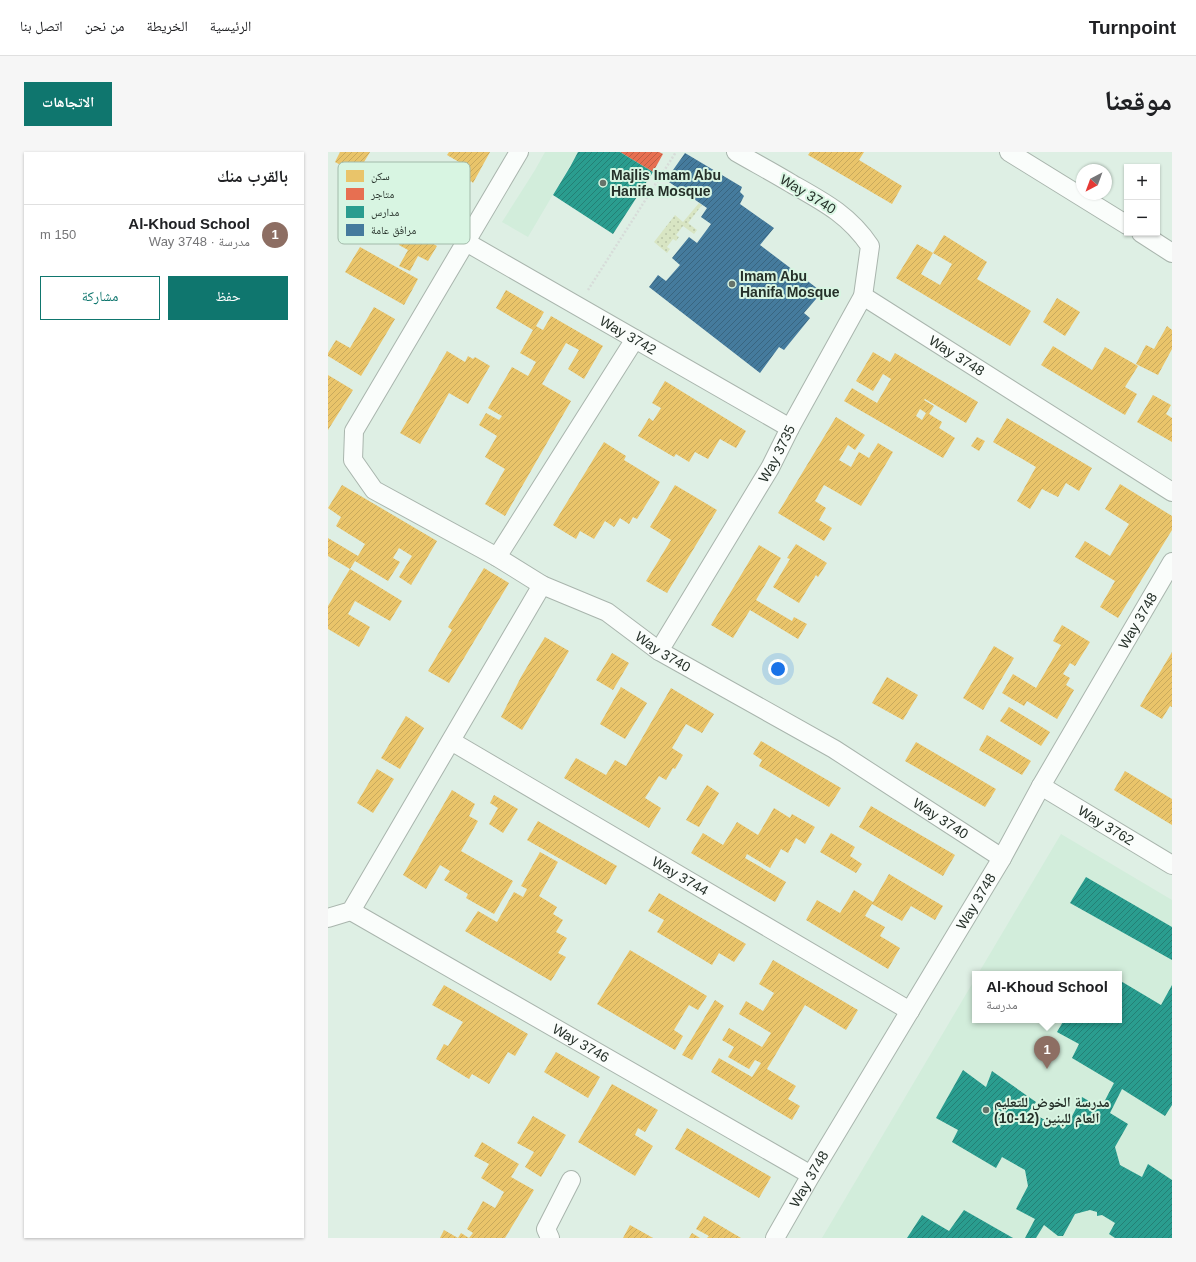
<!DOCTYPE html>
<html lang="ar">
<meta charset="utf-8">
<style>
body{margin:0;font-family:Helvetica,"Noto Naskh Arabic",sans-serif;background:#f6f6f6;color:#202124;direction:rtl}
.controls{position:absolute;right:12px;top:12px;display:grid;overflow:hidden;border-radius:0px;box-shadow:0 1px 3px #0004}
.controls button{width:36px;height:36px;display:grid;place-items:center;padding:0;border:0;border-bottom:1px solid #e0e0e0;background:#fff;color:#202124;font:20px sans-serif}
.compass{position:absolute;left:748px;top:12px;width:36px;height:36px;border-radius:50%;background:#fff;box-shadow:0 1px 3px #0004;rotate:221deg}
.you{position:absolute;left:450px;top:517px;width:14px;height:14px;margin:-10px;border:3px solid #fff;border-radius:50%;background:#1a73e8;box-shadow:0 0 0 6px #1a73e833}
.badge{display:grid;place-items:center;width:26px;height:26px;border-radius:50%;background:#0f766e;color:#fff;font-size:13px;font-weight:700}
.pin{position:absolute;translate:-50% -33px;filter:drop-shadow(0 1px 2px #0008)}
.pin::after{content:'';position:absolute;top:21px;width:14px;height:12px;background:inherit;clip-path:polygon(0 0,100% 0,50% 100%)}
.popup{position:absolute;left:644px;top:819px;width:150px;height:52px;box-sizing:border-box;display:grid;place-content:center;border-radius:0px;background:#fff;filter:drop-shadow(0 1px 3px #0005);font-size:13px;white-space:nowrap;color:#757577}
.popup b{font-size:15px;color:#202124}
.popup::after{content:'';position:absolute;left:50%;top:100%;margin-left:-8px;border:8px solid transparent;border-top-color:#fff}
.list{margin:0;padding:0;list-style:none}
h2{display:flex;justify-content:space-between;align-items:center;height:52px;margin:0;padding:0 16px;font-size:17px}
h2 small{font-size:13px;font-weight:400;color:#757577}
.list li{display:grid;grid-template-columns:26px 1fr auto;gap:12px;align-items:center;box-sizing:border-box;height:60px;padding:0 16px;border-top:1px solid #e0e0e0}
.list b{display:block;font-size:15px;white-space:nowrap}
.list p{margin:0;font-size:13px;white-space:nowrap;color:#757577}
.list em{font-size:13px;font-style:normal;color:#757577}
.actions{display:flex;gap:8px;padding:12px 16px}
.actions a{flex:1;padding:9px 0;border:1px solid #0f766e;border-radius:0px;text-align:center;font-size:14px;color:#0f766e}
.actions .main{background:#0f766e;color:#fff}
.map{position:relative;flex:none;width:844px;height:1086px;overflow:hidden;direction:ltr;border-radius:0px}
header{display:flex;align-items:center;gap:24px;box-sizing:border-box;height:56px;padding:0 20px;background:#fff;border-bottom:1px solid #e0e0e0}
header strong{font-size:19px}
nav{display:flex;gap:22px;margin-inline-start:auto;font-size:14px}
.intro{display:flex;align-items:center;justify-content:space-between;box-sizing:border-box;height:96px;padding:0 24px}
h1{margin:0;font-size:28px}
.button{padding:10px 18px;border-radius:0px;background:#0f766e;color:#fff;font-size:14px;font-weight:700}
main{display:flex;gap:24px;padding:0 24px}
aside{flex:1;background:#fff;border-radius:0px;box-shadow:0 1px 3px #0004}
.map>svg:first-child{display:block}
.built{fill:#d2eddb}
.green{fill:url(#green-dots)}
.homes{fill:url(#homes-hatch);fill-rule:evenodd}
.shops{fill:url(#shops-hatch)}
.schools{fill:url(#schools-hatch)}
.public{fill:url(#public-hatch)}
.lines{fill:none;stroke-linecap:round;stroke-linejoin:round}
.minor-casing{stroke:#a9b5ad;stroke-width:20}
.path{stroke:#d7dcd9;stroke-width:2.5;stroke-dasharray:2 2;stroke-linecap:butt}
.minor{stroke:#fafdfb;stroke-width:18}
.poi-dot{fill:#66736a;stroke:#d8f5e2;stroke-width:1.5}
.labels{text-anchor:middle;stroke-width:4;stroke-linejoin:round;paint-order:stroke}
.poi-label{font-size:14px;font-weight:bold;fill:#253029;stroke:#d8f5e2;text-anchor:start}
.street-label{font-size:14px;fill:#253029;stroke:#d8f5e2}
.key{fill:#d8f5e2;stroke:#a2baaa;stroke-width:1}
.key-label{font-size:11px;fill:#253029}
</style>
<header>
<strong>Turnpoint</strong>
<nav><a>الرئيسية</a><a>الخريطة</a><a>من نحن</a><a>اتصل بنا</a></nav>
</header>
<div class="intro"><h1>موقعنا</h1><a class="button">الاتجاهات</a></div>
<main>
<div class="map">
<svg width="844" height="1086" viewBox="0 0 844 1086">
<defs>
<pattern id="green-dots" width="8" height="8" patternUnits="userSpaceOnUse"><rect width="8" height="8" fill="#d8e5c3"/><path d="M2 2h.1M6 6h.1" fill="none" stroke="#b9c5a8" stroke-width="1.8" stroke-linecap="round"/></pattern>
<pattern id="homes-hatch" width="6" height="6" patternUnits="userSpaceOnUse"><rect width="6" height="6" fill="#e9c46a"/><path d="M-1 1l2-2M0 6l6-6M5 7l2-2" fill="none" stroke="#c8a95c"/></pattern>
<pattern id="shops-hatch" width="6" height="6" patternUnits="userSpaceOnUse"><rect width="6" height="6" fill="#e76f51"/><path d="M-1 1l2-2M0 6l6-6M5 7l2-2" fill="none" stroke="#bb5c43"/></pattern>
<pattern id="schools-hatch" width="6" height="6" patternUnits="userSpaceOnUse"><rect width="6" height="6" fill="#2a9d8f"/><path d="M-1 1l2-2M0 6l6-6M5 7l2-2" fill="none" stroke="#248075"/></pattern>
<pattern id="public-hatch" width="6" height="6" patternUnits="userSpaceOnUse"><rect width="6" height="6" fill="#457b9d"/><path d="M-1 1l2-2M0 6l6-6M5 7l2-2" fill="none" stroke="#396580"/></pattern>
</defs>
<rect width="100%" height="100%" fill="#deefe4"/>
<g class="built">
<path d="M217,0H250L200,85L174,70L207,18Z"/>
<path d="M733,682L844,748V1086H494L647,827V868H791V822H650Z"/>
</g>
<path class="green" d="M371,51L374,53L360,71L369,78L366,82L355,74L348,83L351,85L348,89L345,87L339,95L342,97L339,101L326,90L347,63L355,70Z"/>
<g class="homes">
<path d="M12,0H42L29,22L7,10Z"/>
<path d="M121,0H162L145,31L143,29L120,70L97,57L120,17L125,20L131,10L119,3Z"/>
<path d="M482,0H536L531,8L574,34L564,52L480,3Z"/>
<path d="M80,77L109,94L100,109L90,104L82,119L71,114L80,98L71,93Z"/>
<path d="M616,83L659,110L649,127L703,159L682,194L568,126L589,92L605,101L593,122L612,133L624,112L605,101Z"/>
<path d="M32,95L90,127L76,153L17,120Z"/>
<path d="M178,138L216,160L208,174L215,178L223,164L275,194L256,227L240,217L251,198L238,191L214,232L243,249L177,364L157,352L177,317L157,305L169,284L151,273L158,261L171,268L174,264L160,256L184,215L200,224L208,210L192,201L205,178L168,156Z"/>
<path d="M729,146L752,160L737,184L715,170Z"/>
<path d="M46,155L67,167L33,224L0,204V201L8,188L22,196Z"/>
<path d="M839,174L844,178V197L830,223L808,212L818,193L826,197Z"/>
<path d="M725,194L764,218L777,195L810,214L797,235L809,242L797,263L713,213Z"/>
<path d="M119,199L137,210L140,204L145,207L147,205L162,214L140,252L121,241L92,292L72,281Z"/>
<path d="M545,200L562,210L567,201L650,250L638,271L597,247L596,248L606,254L601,262L614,270L611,276L627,286L615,306L516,249L524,236L549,251L563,227L555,222L545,239L528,229ZM592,257L598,261L594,268L588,264Z"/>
<path d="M0,223L25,238L0,278Z"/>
<path d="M337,229L418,279L408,296L392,287L380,307L367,300L361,310L348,302L346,305L310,284L321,266L325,269L333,256L324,251Z"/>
<path d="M825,243L843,253L838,262L844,266V290L809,270Z"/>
<path d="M508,265L537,283L527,298L520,293L511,308L523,315L531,300L541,306L550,291L565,300L533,354L496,333L487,349L498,356L491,368L504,376L496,389L450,361Z"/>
<path d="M679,266L764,316L751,339L738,331L730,345L714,337L702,357L689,349L708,315L665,290Z"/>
<path d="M649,285L657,289L651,299L643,294Z"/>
<path d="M276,290L298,304L296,308L332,330L309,367L305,365L301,372L292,366L286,375L277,369L266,387L252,379L248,387L225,373Z"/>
<path d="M792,332L844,364V378L790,466L772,455L787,429L747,405L757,389L782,404L801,372L777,357Z"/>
<path d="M14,333L109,389L83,433L71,425L84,404L71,396L65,406L72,410L60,429L27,409L22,417L74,449L62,469L27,449L20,462L42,475L31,495L0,477V454L22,417L0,404V386L30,404L37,392L8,374L13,365L0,356Z"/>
<path d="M347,333L389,358L339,441L318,429L343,388L322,375Z"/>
<path d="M468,392L499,411L490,425L488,423L471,451L445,435L462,407L459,406Z"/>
<path d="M431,393L453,406L428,448L464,469L466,465L479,472L470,487L422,458L405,486L383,473Z"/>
<path d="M156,416L181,431L121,531L100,519L124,478L120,475Z"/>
<path d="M734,473L762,490L747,514L742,511L735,522L742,526L738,533L746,538L729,567L699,549L696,554L674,541L685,522L708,536L733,493L725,489Z"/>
<path d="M217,485L241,499L194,578L173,565L193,525Z"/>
<path d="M666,494L686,506L655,558L635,546Z"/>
<path d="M844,500V555L842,554L834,567L812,554Z"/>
<path d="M284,501L301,511L285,538L268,528Z"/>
<path d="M559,525L590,543L575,568L544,551Z"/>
<path d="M293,535L319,551L297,587L272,572Z"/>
<path d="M343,536L386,562L374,581L358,572L344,596L355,603L347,617L345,616L338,628L331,624L317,646L333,656L321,676L236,626L248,606L278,623L287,608L298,614Z"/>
<path d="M681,555L722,580L713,594L672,569Z"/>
<path d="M78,564L96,576L72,617L53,606Z"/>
<path d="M659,583L703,609L694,623L651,598Z"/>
<path d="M433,589L513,636L501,655L431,614L434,608L425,602Z"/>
<path d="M588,590L668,637L657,655L577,609Z"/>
<path d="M49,617L66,627L45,661L29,651Z"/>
<path d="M797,619L844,647V673L786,638Z"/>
<path d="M379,633L391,641L371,675L358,668Z"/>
<path d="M124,638L147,652L141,664L150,669L133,699L185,729L166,762L138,746L140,742L116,728L122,719L112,713L98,737L75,723Z"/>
<path d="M166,643L190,657L175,681L161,672L170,656L162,651Z"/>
<path d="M543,654L627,703L615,724L531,675Z"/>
<path d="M446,656L462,666L464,662L487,675L477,692L468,686L460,701L453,697L442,716L419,702L417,706L458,730L447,750L363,701L375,681L395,693L409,670L430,683Z"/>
<path d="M210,669L289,714L278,733L199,688Z"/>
<path d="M503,681L527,695L522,704L534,712L528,721L492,700Z"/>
<path d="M212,700L230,710L211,744L229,755L225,762L235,768L228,780L239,786L230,801L238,805L223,829L137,779L150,759L169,770L186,740L195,745L199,737L193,734Z"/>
<path d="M561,722L615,754L607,768L583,754L574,769L544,752L537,764L557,775L552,784L572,796L560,817L478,768L489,748L512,761L526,738L545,750Z"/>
<path d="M331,741L418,792L406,810L391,801L384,813L329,780L336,768L320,759Z"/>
<path d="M302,798L379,844L370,858L361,853L346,878L355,884L347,898L269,852Z"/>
<path d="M445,808L530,858L518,878L477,853L439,917L468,934L460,947L472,954L464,968L383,920L391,906L424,925L433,911L427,908L421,917L400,905L406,895L394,888L401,876L434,895L443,881L411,862L418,849L435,859L446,841L431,832Z"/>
<path d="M116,833L200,882L187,904L180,900L161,932L144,922L141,927L108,907L116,892L120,894L135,870L104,853Z"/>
<path d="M387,848L396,854L364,908L354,903Z"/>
<path d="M228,900L272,925L260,946L216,920Z"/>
<path d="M284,932L330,958L317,980L310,976L307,983L325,994L307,1024L250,990Z"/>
<path d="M205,964L238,983L213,1025L197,1015L206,1000L189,991Z"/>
<path d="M359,976L443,1025L431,1046L347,997Z"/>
<path d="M154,990L191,1012L183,1025L206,1038L177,1086H130L133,1081L141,1086L145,1081L139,1077L155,1049L167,1056L176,1040L153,1026L161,1012L146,1004Z"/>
<path d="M376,1064L381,1067L413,1086H379L381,1084L368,1077Z"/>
<path d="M302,1073L325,1086H295Z"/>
<path d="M116,1078L130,1086H112Z"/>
<path d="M364,1081L372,1086H361Z"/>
</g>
<path class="shops" d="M292,0H331L335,2L325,20Z"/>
<g class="schools">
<path d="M250,0H292L325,20L285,82L225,43L242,15Z"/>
<path d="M758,725L844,775V808L742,751Z"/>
<path d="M791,828L833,853L844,833V953L837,964L794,937L782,961L800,972L787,995L792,1013L814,1025L820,1012L844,1028V1086H787L781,1082L787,1071L774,1063L769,1064V1060L762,1058L747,1062L735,1084H730L716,1073L708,1086H697L707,1067L688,1057L700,1034L697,1018L674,1005L668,1016L624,990L630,978L608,966L635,918L658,935L664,919L708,950L701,959L724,972L742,968L754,945L773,956L786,931L744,906L751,892L729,880L736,868H791Z"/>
<path d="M636,1058L685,1086H579L594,1063L621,1079Z"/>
</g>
<path class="public" d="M357,1L414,35L412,40L416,44L412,52L446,76L432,93L494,140L476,161L482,166L456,198L451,195L432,221L321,135L330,123L338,129L352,113L344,106L361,85L369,91L383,72L373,65L379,56L338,28Z"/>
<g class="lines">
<g class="minor-casing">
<g id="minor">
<path id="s1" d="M191,0L26,279L25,308L46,338L169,405L214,433L279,460L331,499L506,597L674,706"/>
<path d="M681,0L799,73"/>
<path d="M813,81L844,101"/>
<path id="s2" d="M138,90L462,276"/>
<path id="s3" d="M535,144L844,340"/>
<path d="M169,405L307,187"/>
<path id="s4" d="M331,499L442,316L462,276L535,144L542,94C521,63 496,50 464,32C446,21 427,11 408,0"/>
<path id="s5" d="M123,589L582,859"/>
<path id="s6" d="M713,634L844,713"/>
<path id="s7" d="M23,759L483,1023"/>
<path d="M0,766L23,759L214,433"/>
<path d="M222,1086L218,1077L243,1028"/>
<path id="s8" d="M447,1086L483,1023L674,706L713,634L844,410"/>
</g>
</g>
<path class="path" d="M260,138L348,0"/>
<use href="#minor" class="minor"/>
</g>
<g class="poi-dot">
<circle cx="275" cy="31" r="4"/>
<circle cx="404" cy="132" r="4"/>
<circle cx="658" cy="958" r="4"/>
</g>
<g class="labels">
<g class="poi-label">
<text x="283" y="28">Majlis Imam Abu<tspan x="283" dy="16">Hanifa Mosque</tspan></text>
<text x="412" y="129">Imam Abu<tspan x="412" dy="16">Hanifa Mosque</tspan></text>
<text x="666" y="955">مدرسة الخوض للتعليم<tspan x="666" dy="16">العام للبنين (12-10)</tspan></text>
</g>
<g class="street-label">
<text transform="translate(480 42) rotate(31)" y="5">Way 3740</text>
<text dy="5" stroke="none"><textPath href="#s2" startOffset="187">Way 3742</textPath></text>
<text dy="5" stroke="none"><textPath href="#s3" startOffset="111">Way 3748</textPath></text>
<text dy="5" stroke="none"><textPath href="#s4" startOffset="230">Way 3735</textPath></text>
<text dy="5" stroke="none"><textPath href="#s8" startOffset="716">Way 3748</textPath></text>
<text dy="5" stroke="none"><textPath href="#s1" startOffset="722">Way 3740</textPath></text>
<text dy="5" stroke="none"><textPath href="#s1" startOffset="1046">Way 3740</textPath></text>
<text dy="5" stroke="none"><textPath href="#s6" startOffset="76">Way 3762</textPath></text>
<text dy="5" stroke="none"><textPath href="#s5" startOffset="266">Way 3744</textPath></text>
<text dy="5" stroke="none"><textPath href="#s8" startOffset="392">Way 3748</textPath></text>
<text dy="5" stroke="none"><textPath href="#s7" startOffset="265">Way 3746</textPath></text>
<text dy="5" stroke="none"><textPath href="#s8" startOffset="68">Way 3748</textPath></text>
</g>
</g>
<rect x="10" y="10" width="132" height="82" rx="6" class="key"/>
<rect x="18" y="18" width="18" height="12" fill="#e9c46a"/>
<rect x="18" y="36" width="18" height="12" fill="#e76f51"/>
<rect x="18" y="54" width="18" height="12" fill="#2a9d8f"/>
<rect x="18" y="72" width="18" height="12" fill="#457b9d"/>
<g class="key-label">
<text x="43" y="28">سكن</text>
<text x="43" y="46">متاجر</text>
<text x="43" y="64">مدارس</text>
<text x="43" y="82">مرافق عامة</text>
</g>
</svg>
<div class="controls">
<button>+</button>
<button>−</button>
</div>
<svg class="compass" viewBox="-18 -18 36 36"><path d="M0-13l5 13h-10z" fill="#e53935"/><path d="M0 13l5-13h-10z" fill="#757577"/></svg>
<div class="you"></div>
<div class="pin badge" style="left:719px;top:917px;background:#8d6e63">1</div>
<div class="popup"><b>Al-Khoud School</b>مدرسة</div>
</div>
<aside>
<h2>بالقرب منك<small></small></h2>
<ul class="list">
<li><span class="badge" style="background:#8d6e63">1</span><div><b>Al-Khoud School</b><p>مدرسة · Way 3748</p></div><em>150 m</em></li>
</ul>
<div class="actions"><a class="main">حفظ</a><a>مشاركة</a></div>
</aside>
</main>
